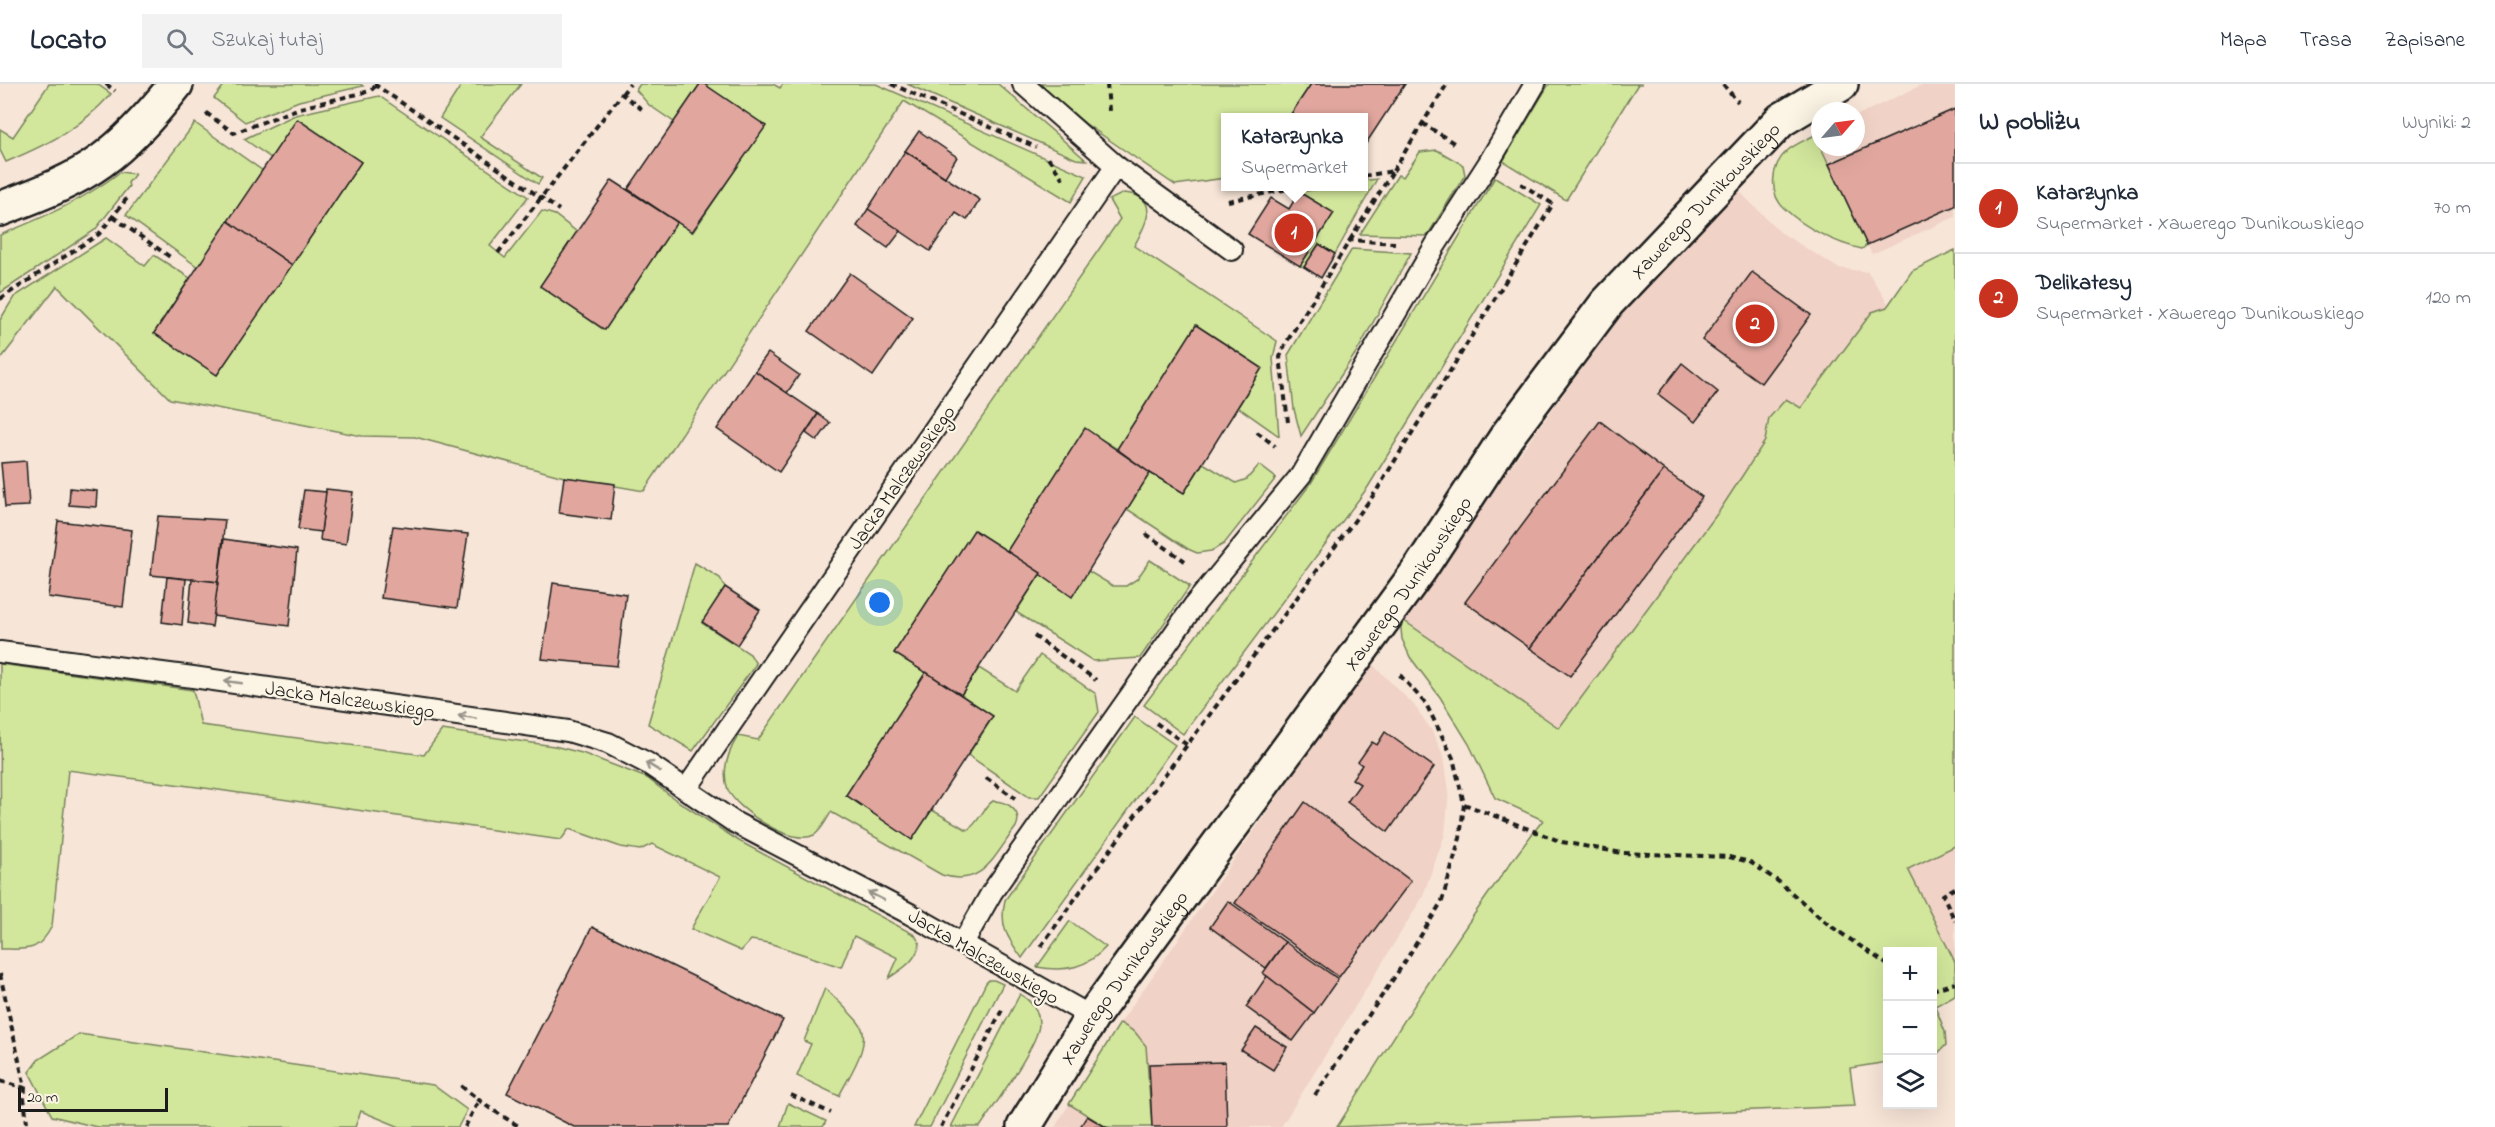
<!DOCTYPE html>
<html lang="pl">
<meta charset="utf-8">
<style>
body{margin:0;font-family:"Indie Flower",sans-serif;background:#f2f2f3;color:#1f2937}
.controls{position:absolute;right:18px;bottom:18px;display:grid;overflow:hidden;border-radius:0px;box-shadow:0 6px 24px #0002}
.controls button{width:54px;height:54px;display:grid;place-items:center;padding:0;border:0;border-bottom:2px solid #e0e1e3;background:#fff;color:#1f2937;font:30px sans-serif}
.compass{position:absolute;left:1811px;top:18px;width:54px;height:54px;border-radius:50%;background:#fff;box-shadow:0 6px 24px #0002;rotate:62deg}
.scale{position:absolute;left:18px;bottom:15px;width:150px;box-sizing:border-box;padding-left:6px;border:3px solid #1c1c1c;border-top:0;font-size:16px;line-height:21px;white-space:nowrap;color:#1c1c1c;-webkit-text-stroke:4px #fcf5e5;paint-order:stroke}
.you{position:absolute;left:880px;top:519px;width:21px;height:21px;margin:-15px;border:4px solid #fff;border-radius:50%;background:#1a73e8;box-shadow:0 0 0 9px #1a73e833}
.badge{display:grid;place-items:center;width:39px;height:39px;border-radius:50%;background:#c8321e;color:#fff;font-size:20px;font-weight:700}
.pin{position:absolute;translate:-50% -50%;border:3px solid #fff;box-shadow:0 2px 6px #0006}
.popup{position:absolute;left:1221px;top:29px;width:147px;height:78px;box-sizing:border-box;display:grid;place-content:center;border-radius:0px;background:#fff;filter:drop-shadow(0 2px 4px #0005);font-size:20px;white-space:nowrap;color:#747a83}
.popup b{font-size:22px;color:#1f2937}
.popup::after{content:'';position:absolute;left:50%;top:100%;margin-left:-12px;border:12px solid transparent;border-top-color:#fff}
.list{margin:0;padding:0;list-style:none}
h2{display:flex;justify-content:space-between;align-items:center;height:78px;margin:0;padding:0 24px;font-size:26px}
h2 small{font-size:20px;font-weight:400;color:#747a83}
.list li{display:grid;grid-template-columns:39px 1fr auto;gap:18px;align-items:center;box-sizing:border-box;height:90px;padding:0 24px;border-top:2px solid #e0e1e3}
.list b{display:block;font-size:22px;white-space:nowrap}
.list p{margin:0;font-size:20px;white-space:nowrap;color:#747a83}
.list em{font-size:20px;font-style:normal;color:#747a83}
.icon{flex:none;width:33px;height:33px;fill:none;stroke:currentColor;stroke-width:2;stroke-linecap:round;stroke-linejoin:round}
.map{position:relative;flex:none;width:1955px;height:1043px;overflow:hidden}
header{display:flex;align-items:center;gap:36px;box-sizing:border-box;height:84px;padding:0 30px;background:#fff;border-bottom:2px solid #e0e1e3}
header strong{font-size:28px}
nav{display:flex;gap:33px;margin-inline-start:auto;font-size:21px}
.search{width:420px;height:54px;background:#f2f2f3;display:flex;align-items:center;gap:15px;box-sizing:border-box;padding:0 21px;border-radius:0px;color:#747a83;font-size:22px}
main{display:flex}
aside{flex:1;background:#fff}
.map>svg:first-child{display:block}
.built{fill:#f0d2c6}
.green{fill:#d2e79c;stroke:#77825c;stroke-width:1.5}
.building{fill:#e1a79e;stroke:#1c1c1c;stroke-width:1.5}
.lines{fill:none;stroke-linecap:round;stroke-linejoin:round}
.lane-casing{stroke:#1c1c1c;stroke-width:24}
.street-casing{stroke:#1c1c1c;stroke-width:38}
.path{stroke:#1c1c1c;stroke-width:4;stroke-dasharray:6 4.5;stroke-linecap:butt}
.lane{stroke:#fcf5e5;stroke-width:20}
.street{stroke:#fcf5e5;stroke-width:33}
.oneway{stroke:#97938b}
.labels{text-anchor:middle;stroke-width:4.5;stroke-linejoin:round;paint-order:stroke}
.street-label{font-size:20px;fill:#1c1c1c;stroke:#fcf5e5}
</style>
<header>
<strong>Locato</strong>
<div class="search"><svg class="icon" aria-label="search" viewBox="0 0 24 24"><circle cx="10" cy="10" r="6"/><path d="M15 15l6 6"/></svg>Szukaj tutaj</div>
<nav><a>Mapa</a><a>Trasa</a><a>Zapisane</a></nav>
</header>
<main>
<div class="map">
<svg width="1955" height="1043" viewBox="0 0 1955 1043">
<rect width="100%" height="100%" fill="#f7e5d7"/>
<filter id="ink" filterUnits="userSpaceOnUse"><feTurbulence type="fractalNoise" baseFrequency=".0167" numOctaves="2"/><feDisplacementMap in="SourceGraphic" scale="12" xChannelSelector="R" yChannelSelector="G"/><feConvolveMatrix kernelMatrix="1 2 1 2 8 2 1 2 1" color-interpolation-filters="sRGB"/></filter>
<g filter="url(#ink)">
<g class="built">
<path d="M1924,0H1955V133L1872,170L1867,161H1843L1814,145L1783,124L1776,111L1773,92L1777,79L1787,67L1820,49V63H1856V32Z"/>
<path d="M1737,105L1780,148L1838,184L1868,188L1906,248L1593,667L1401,534L1623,228Z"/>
<path d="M1371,579L1414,621L1432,647L1444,673L1449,707L1445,750L1422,814L1281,1043H1055L1120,939Z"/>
<path d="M1955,762V879L1908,785Z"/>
</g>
<g class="green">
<path d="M49,0H97L111,10C80,45 48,60 6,78L0,66V45L13,53Z"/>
<path d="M225,0H360L363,2L299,17L245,38L214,14Z"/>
<path d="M462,0H521L480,53L542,94L538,100L440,34Z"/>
<path d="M640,0H700L674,38L649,21L636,6Z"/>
<path d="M704,0H773L780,4L783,0H876L1086,92L1071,118L904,17L644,407L564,393L415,353L362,352L170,315L57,202L0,276V236L14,213L106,154L145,182L154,171L190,194L154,249L217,291L361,78L298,35L271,74L244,55L295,31L379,12L528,113L490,162L505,174L542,127L555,131L577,148L540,202L604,246L677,138L693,148L765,42Z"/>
<path d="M907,0H998L1086,76L1076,75Z"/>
<path d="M1038,0H1311L1289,33H1225V94L1175,101L1086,40Z"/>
<path d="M1549,0H1642H1638L1566,116L1503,77Z"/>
<path d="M195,39L263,87L198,183L126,131Z"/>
<path d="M1815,51L1867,161L1862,165C1835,159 1805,144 1785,125C1768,110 1771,81 1787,67C1795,60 1806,56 1815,51Z"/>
<path d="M1437,66L1463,81L1465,91L1427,152L1360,150L1398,91L1403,93L1420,68Z"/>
<path d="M120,88L135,90L128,99L129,102L95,146L0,209V151C42,134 84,116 120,88Z"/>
<path d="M1495,93L1541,121L1368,403L1183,650L1144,621L1311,399Z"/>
<path d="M1377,95L1335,170L1319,160L1304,183L1300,182L1333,130L1299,108L1331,103L1363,102V97Z"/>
<path d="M1124,109C1162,112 1146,141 1134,162L1277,257L1273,274L1279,352L1238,323L1262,284L1196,241L1117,365L1085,345L1007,467L974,447L894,569L926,588L846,711L912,755L932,726L967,746C979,740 982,724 993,717C1008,717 1023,728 1016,743C994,772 983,804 942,791L831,728C827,735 821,747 814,751C792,763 737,726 728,706C721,687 728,668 738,652L758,656L1120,135L1109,116Z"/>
<path d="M1352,165L1411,169L1359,264L1301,352L1294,325L1288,271Z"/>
<path d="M1955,166V762L1908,785L1955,878V911L1935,922L1945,948L1946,961L1938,969L1933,970L1932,868H1888L1887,978L1850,984L1855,1022L1337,1043C1403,939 1467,833 1543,736L1495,714L1469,660L1440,613L1410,573L1402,555L1400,534L1559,644L1720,426L1765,357L1769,334L1786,315L1801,324L1872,228L1887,223L1912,187Z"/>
<path d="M1203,379L1236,399L1247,395L1259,381L1276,394L1224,460L1211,467L1197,469L1188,465L1127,425L1150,389L1184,409Z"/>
<path d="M1150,476L1190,502L1140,574L1093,577L1016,528L1041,489L1088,487L1113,502H1126L1137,495Z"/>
<path d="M695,479L720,494L725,503L702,539L750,570L756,580L693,667L648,640Z"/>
<path d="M1040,571L1096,610L1099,628L1039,713H1029L968,671L993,633L961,611L979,584L1015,607Z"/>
<path d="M0,580L193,606L201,641L424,671L442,646L554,662L582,669L647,694L676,716L739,757L915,851L920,860C915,878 903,884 889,894L898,874L854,852L841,883L769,859L751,856L741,867L691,845L720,793L652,760L640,766L621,763L569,745L561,756L212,705L68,686L52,842C38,869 28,865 1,865Z"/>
<path d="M1135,633L1175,661L1022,874C1007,853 999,842 1005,816Z"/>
<path d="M1070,837L1106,863C1087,884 1065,888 1037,883Z"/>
<path d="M989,896H994L1003,900L930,1043H914L986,899Z"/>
<path d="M825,904C836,915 848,926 858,938C875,957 848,993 839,1012L797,992L811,960L804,957Z"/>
<path d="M1020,910C1031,917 1039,927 1039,940C1039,960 993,1023 980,1043H951Z"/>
<path d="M1120,939L1135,948L1146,962L1152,1043H1106L1069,1020Z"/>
<path d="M79,950L433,1001L467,1026L458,1043H400L361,1027L355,1043H97L52,1032L29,988L38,976Z"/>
<path d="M788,1019L826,1037L823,1043H780Z"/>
</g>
<g class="building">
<path d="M700,0H704L766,42L692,148L628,105Z"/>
<path d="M1311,0H1405L1363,64V33H1289Z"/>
<path d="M1955,25V122L1867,161L1829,80Z"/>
<path d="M297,35L361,78L292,181L228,137Z"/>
<path d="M919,47L957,73L945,93L905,67Z"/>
<path d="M905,67L980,116L967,136L956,129L930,167L868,125Z"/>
<path d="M612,96L677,138L605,246L540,202Z"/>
<path d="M1299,108L1334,129L1300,182L1248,150L1271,114L1289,125Z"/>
<path d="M868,125L901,147L888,164L857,142Z"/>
<path d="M228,137L292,181L217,291L154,249Z"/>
<path d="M1319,160L1335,170L1321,194L1304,183Z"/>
<path d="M1752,188L1811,231L1761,299L1702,256Z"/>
<path d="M850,189L913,234L873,292L809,247Z"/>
<path d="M1196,241L1262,284L1184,409L1150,389L1117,365Z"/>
<path d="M768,269L799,291L787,309L755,287Z"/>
<path d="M1682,279L1718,308L1695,338L1658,310Z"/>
<path d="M755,287L818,330L779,388L717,345Z"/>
<path d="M818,330L830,339L817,357L806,349Z"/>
<path d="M1600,337L1664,386L1530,564L1465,518Z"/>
<path d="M1085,344L1150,389L1072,513L1007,467Z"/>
<path d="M26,377L29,422L5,423L1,379Z"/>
<path d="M1664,386L1702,413L1570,592L1530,564Z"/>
<path d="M564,393L615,400L611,436L559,429Z"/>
<path d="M70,404L97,407L96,423L69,421Z"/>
<path d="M326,405L353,408L346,460L320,456Z"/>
<path d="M304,406L326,408L321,448L298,445Z"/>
<path d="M158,432L225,436L218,498L151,491Z"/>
<path d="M58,437L132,446L123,523L48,513Z"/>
<path d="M393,442L468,450L457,524L381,514Z"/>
<path d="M974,446L1041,489L961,611L894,569Z"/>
<path d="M224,455L297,466L289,542L213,532Z"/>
<path d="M167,493L186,495L182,541L162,538Z"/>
<path d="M192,495L218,498L212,543L188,539Z"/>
<path d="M553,499L626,510L617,582L542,575Z"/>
<path d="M725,503L760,526L737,561L702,538Z"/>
<path d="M926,588L993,632L912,756L846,711Z"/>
<path d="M1385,648L1434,683L1388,748L1347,718L1360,700L1352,695L1362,681L1358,678L1372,658L1377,661Z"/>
<path d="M1305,718L1411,797L1339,893L1235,819Z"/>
<path d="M1228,817L1285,858L1266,884L1210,843Z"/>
<path d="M592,843L783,936L728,1043H574L507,1009Z"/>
<path d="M1285,858L1338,895L1314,929L1263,889Z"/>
<path d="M1267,892L1314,929L1293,957L1246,923Z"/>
<path d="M1256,944L1287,963L1273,986L1241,966Z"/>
<path d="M1225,978L1227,1043H1152L1149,980Z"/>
<path d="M1087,1032L1106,1043H1080Z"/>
</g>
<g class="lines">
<g class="lane-casing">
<g id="lane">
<path d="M1023,0L1116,82L1232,166"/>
<path d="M0,568L193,593L568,647L608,659L647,679L734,738L910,830L1092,933"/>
<path d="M687,704L1116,82"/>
<path d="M963,859L992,808L1195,520L1301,391L1435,162L1488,80L1535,0"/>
</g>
</g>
<g class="street-casing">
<g id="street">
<path d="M0,125C34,112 71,99 101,77C130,56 154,28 176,0"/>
<path id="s1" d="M1024,1043L1092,933L1420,485L1507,352L1607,219L1781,36L1841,0"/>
</g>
</g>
<g class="path">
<path d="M106,0L115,7"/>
<path d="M374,0L559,126"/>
<path d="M891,0L1036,63"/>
<path d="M1107,0L1109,27"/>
<path d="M1723,0L1738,18"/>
<path d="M622,10L630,0"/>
<path d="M206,29L234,49L300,24L370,7L378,0"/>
<path d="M1422,39L1457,61"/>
<path d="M1048,74L1063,95"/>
<path d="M1393,87L1447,0"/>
<path d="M1228,117L1303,102"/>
<path d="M113,133L170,173"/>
<path d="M1350,156L1393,87L1363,92"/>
<path d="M498,169L622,10L644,27"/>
<path d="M0,215L99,150L128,113"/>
<path d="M1288,338L1280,273L1286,259L1350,156L1395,159"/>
<path d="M1257,348L1275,362"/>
<path d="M1146,450L1185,477"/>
<path d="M1034,552L1096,596"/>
<path d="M1156,639L1187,661"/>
<path d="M986,694L1015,714"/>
<path d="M1464,720L1562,758L1622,769L1729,773L1750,778L1779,798L1829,841L1888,881"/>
<path d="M1955,804L1943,811L1955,837"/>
<path d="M1041,862L1155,704L1375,409L1553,120L1518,98"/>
<path d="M0,890L25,1004L24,1014L27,1039"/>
<path d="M1932,906L1955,899"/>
<path d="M0,997L25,1004"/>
<path d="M461,1002L488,1023L520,1043"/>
<path d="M791,1011L831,1029"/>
<path d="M1315,1011L1406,876L1442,817L1460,754L1464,720L1453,674L1426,620L1398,589"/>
<path d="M465,1043L479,1016"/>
<path d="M941,1043L1003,924"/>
</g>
<use href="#lane" class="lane"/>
<use href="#street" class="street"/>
</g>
<defs><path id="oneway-shaft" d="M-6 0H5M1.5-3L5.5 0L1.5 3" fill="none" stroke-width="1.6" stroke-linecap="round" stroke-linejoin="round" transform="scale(1.5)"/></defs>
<g class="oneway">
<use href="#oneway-shaft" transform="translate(233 598) rotate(-172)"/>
<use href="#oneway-shaft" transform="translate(467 633) rotate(-171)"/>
<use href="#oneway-shaft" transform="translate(653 683) rotate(-149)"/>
<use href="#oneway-shaft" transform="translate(876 812) rotate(-153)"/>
</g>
</g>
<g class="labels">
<g class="street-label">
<text dy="7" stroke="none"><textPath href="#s1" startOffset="1152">Xawerego Dunikowskiego</textPath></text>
<text transform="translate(901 393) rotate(-55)" y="7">Jacka Malczewskiego</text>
<text dy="7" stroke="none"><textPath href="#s1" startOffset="666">Xawerego Dunikowskiego</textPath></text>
<text transform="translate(350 615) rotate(8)" y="7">Jacka Malczewskiego</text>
<text transform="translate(984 872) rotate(30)" y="7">Jacka Malczewskiego</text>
<text dy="7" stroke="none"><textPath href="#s1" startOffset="180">Xawerego Dunikowskiego</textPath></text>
</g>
</g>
</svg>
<div class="controls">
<button>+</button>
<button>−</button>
<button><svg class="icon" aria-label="layers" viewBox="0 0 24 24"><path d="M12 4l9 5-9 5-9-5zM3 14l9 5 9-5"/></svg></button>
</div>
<svg class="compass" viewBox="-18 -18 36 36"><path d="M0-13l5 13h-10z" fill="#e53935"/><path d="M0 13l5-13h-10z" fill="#747a83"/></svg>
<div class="scale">20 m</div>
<div class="you"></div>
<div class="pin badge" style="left:1294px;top:149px">1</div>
<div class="popup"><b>Katarzynka</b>Supermarket</div>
<div class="pin badge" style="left:1755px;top:240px">2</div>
</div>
<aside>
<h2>W pobliżu<small>Wyniki: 2</small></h2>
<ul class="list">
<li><span class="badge">1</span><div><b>Katarzynka</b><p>Supermarket · Xawerego Dunikowskiego</p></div><em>70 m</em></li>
<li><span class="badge">2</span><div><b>Delikatesy</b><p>Supermarket · Xawerego Dunikowskiego</p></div><em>120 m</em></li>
</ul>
</aside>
</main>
